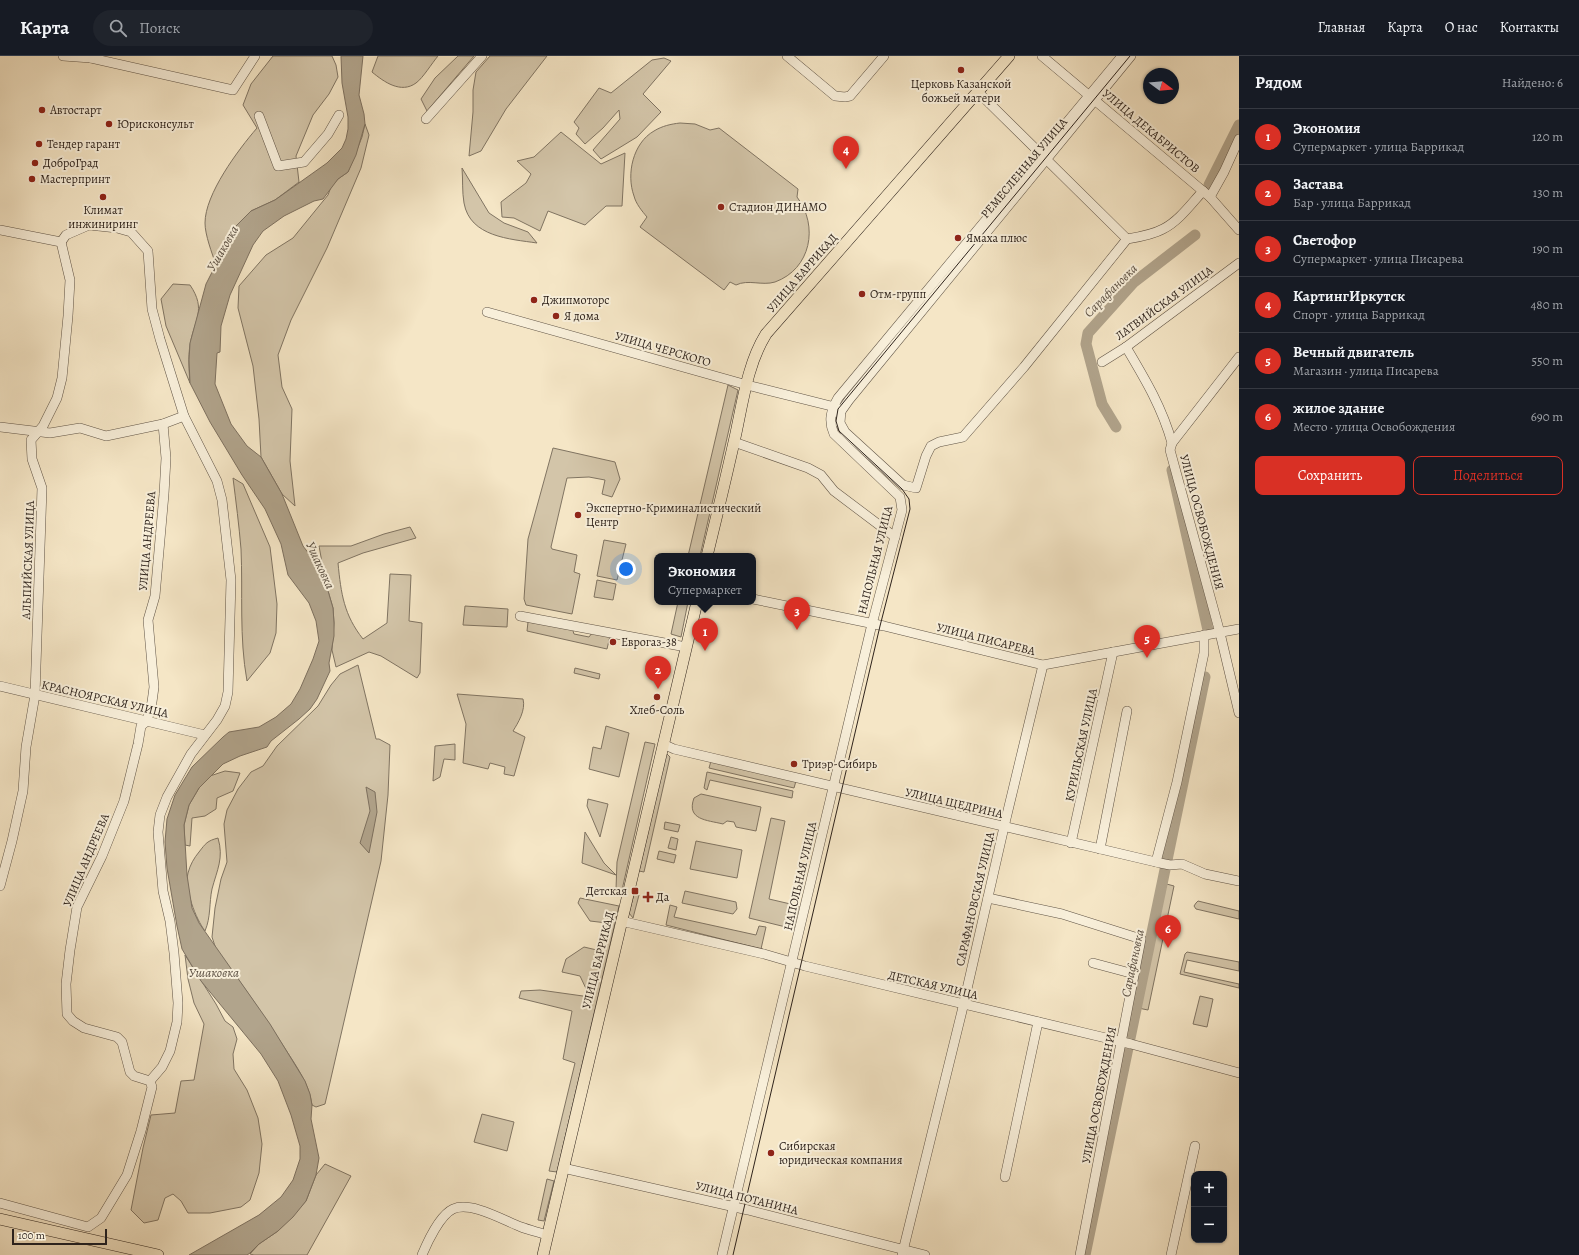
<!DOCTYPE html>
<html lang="ru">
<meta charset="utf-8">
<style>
body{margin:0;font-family:Alegreya,serif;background:#20242c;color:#f1f3f6}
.controls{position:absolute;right:12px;bottom:12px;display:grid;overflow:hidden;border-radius:8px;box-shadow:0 1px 3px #0004}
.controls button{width:36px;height:36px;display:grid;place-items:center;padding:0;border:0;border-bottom:1px solid #363941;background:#171b24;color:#f1f3f6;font:20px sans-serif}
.compass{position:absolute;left:1143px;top:12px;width:36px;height:36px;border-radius:50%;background:#171b24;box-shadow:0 1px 3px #0004;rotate:106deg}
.scale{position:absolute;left:12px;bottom:10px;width:95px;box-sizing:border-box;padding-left:4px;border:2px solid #2e231c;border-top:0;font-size:11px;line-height:14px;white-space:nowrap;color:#2e231c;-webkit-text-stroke:3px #f8efda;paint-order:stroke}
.you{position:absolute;left:626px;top:513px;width:14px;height:14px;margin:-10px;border:3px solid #fff;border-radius:50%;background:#1a73e8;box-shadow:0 0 0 6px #1a73e833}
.badge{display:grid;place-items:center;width:26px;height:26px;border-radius:50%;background:#d93025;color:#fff;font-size:13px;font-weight:700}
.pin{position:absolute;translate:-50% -33px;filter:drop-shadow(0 1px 2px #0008)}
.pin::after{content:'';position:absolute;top:21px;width:14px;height:12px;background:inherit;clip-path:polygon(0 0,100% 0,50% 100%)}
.popup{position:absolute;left:654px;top:497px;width:102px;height:52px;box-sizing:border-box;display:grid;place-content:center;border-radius:8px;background:#171b24;filter:drop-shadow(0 1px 3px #0005);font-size:13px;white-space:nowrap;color:#9ea1a6}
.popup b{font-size:15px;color:#f1f3f6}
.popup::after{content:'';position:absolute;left:50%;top:100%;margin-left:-8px;border:8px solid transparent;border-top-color:#171b24}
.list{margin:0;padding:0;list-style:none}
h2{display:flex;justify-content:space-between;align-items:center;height:52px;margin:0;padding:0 16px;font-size:17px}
h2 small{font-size:13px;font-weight:400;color:#9ea1a6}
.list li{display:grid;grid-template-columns:26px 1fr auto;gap:12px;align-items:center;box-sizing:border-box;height:56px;padding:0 16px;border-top:1px solid #363941}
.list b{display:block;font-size:15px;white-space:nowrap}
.list p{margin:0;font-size:13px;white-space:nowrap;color:#9ea1a6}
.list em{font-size:13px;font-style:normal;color:#9ea1a6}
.actions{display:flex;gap:8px;padding:12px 16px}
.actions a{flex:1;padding:9px 0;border:1px solid #d93025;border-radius:8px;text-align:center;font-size:14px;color:#d93025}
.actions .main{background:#d93025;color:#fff}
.icon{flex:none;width:22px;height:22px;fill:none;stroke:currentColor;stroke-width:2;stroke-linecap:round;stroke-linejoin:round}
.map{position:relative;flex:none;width:1239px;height:1199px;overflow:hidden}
header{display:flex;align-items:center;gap:24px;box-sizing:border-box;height:56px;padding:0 20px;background:#171b24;border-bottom:1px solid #363941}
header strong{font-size:19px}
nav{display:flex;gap:22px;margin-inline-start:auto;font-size:14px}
.search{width:280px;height:36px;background:#20242c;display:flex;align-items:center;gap:10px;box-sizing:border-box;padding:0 14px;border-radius:22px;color:#9ea1a6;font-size:15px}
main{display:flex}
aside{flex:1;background:#171b24}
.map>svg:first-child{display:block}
.green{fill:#d3c5a9;stroke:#807462}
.water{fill:#b1a48c;stroke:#7d705f}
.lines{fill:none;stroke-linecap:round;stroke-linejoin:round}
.river{stroke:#b1a48c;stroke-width:11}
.minor-casing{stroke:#605446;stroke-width:10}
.major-casing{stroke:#2e231c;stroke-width:12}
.minor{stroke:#f8efda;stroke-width:9}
.major{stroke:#f5e6c6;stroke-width:11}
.tram{stroke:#2e231c;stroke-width:1}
.poi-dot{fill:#8f2418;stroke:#f8efda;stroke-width:1.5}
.labels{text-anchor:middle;stroke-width:4;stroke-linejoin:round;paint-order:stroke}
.poi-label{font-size:12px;fill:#2e231c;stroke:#f8efda;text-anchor:start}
.street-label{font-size:12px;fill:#2e231c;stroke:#f8efda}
.water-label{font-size:13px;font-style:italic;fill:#5c5043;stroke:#f8efda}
</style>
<header>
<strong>Карта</strong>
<div class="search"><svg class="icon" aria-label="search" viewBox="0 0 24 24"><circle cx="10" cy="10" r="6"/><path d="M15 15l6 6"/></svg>Поиск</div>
<nav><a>Главная</a><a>Карта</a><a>О нас</a><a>Контакты</a></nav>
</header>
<main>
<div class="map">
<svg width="1239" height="1199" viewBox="0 0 1239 1199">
<rect width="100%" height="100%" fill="#f5e6c6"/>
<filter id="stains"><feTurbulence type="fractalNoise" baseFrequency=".005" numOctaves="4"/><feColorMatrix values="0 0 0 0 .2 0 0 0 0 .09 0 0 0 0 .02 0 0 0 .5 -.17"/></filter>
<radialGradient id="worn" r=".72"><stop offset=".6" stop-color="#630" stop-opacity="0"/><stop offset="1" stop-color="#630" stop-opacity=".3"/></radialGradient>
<g class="green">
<path d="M273,0H332L336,9L338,21L329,38L313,59L296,100L299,126L275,144L251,155L235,171L216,209C212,197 205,179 205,167C205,138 238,94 257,72L243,49L251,28Z"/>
<path d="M378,0H438C432,7 423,22 416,27C401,38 384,26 372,16Z"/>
<path d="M458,0H474L427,55L421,43L435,22Z"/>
<path d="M490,0H547L506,53L481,95L469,100L473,56V34L476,16Z"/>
<path d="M664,2L671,5L643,38L661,56L637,81L601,103L593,94L620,63L619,54L603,72L585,88L576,78L579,72L574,66L599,32L611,37L652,4Z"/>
<path d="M680,67L695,68L710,74L719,72L798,133L797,141C819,170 811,213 775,226C762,230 748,223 736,229L730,226L724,234L640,171L647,161C642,155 636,148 634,140C626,118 633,87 654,75C662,70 671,68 680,67Z"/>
<path d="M365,68L369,79L361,112L327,192L291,264L278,299L282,331L292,353L290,405L295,450L282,438L261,401L259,363L253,310L238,252L239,230L266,199L293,182L328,139L331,131L338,123L348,116L362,81Z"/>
<path d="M561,76L601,108L625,97L622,150H606L585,169L548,155L540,175L514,162L502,161L501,146L526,127L531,118L517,105L534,101Z"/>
<path d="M462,112L489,157L504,167L528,176L537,187C510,183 470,181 464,147C462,136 463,124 462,112Z"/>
<path d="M173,228L190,229C207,254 194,264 190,289C188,302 189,314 190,327L166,270L161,243Z"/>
<path d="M728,329L738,334L700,500H688Z"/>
<path d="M553,392L615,406L620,423L612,441L602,438L605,424L589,421L567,422L551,491L552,493L577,499L574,516L580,518L572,558L526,549L524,543L528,483Z"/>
<path d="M233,422L243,428L270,491L277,548L276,577L270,597L247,625C239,581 243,537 241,493C239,469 236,446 233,422Z"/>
<path d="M410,471L416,482L363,497L338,507C341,538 344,559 363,583L387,567L390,518L411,519L409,565L422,567L420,617L417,622L381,600L369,596L336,611L332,594L334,567L333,552L326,528L319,490H351L384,478Z"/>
<path d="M604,484L626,488L617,524L597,520Z"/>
<path d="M597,524L616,528L613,544L594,541Z"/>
<path d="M678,546H688L681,581L671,578Z"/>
<path d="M465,550L508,553L507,571L463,569Z"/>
<path d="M528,566L572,572L574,578L589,581L592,577L610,580L607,593L527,575Z"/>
<path d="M358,609L376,683H379L390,689L388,739L381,805L325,1048L316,1051L312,1049C309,1027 296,1010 284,991C263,958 240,925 216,893L212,881L215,852L221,823L227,806L224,768L227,754L238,733L251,716L263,710L277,690L318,650L331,629L340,618Z"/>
<path d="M575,612L600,618L599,623L574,617Z"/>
<path d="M457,638L523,643C526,654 518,667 513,675L525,681L514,720L504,718L505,711L490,707L488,713L463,707L466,668Z"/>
<path d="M606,670L629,677L619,721L589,713L593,691L601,693Z"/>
<path d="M645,686L655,688L622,834L616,833L617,806Z"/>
<path d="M455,688V704L444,703L440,721L433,725L435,690Z"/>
<path d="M666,697L670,701L644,816L639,815Z"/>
<path d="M711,705L796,725L794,732L709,712Z"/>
<path d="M225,715L240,717L233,735L217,742L216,753L205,760L192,762L190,790L185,789L184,769L189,749L199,732L210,720Z"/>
<path d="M707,716L793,735L792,742L710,724L707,734L704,732Z"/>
<path d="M701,738L761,751L756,775L736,771L734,766L727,765L723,768C707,764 686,764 694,742Z"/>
<path d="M588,743L608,748L600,781L587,750Z"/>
<path d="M771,762L785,765L769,843L799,850L794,873L749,862Z"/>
<path d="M665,766L680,769L678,776L664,773Z"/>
<path d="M585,776L604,807L616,819L582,807Z"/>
<path d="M671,781L678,783L676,794L668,792Z"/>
<path d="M218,782C224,802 217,814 212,833C209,847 211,861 205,875C196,863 184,833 188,817C190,809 194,802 199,796C206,787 207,785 218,782Z"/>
<path d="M696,785L742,794L737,822L690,813Z"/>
<path d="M659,795L676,799L674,807L657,803Z"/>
<path d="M1163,827L1174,830L1148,954L1138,952Z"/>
<path d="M685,835L736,846L737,853L733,858L682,847Z"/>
<path d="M634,838L639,839L633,862L629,857Z"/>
<path d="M580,842L619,850L557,1116L549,1115L575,1007L563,1003L572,955L519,942L521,935L540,934L590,941L580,920L562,916L566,903L584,891L601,895L607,867L590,865L578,847Z"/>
<path d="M1198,845L1239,855V863L1196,853L1194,850L1196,847Z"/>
<path d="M670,849L677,851L674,861L756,879L759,870L766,871L761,893L666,869Z"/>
<path d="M1187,896L1239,906V915L1187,904L1184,916L1239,928V932L1180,918L1185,898Z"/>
<path d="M185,899L216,948L225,965L233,971L237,983L233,998L234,1013L247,1034L258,1062L262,1088L259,1117L250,1144L241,1151L210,1157H188L181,1145L173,1138L165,1142L158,1164L144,1167L131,1154L143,1092L151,1059L175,1057L181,1025L194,1024L204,968L194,947L188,923Z"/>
<path d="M1200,940L1213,943L1207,971L1193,968Z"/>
<path d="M482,1058L514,1066L507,1095L474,1086Z"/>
<path d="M325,1108L351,1120L307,1199H254L250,1198L259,1188L278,1175L306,1145L316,1119Z"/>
<path d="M547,1123L554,1125L544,1165L538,1164Z"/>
</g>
<g class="water">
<path d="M341,0H363L359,39L364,58L365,68L356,99L348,116L338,123L323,143L314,145L284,160L263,175L253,189L230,239L221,270L220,296L217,297L215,328L231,368L247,390L261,401L282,438L303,490L316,507L326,528L333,552L334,567V580L329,607L330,615L317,643L310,653L299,663L271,685L267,691L240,700L223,708L199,732L189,749L184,769L187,819L192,852L199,867L270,968L305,1025L310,1038L312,1049L311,1063L319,1102L316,1119L306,1145L293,1161L278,1175L259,1188L250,1197L247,1199H189L259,1159L281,1141L293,1124L300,1103V1090L291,1059L278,1025L261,998L201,925L182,893L177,870L167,812L165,786L167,763L175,739L192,711L223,681L229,676L259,671L276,661L291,648L300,633L313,603L319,585L316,565L309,547L288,519L281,488L265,453L242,419L210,366L190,327L189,304L190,287L206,228L235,171L251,155L275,144L327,107L342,92L346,83L348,73V61L342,27Z"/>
<path d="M366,731L375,736L377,756L369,797L360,787L370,755Z"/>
</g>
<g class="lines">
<g class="river">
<path d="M1209,129L1239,69"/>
<path d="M1116,371L1102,348L1086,288L1088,277L1133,227L1195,179"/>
<path d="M1172,414L1208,574"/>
<path d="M1085,1199L1205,621"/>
</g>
<g class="minor-casing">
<g id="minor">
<path d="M63,0L91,2L94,0"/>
<path d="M787,0L835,40L845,41L850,40L884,0"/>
<path d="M1042,0L1210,141L1239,174"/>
<path d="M91,2L233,34L255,0"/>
<path d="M978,36L1127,183"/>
<path d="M259,60L278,110L304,106L328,78L339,59"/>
<path d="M426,63L482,0"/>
<path d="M1210,141L1224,116L1239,83"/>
<path d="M0,174L61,186L66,179L89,169L117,172L131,176L148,195L152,253L160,283L184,360L217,425L222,444L231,524L228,636L225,650L217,664L191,698L167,741L160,759L158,776L163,835L170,865L174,897L178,947L177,966L170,995L162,1011L150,1025"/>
<path d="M487,256L747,329L831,350L841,354L840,367L845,376L903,429L916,432L926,400L931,390L939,386L963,381L1024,311L1127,183C1139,181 1152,179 1163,173C1179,165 1191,148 1203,135"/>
<path d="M1126,291C1145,323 1162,351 1172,387"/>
<path d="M1239,301L1172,387L1170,394L1220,577L1239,657"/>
<path d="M1102,306L1126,291L1239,207"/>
<path d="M839,358L849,344L1131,0"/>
<path d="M0,371L50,377L80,372L106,380L163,368L184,360"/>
<path d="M734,386L808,412L821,419L834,435L895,481"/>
<path d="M753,543L884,570L1043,609L1239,573"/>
<path d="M520,560L686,591"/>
<path d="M0,630L205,679"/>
<path d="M663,688L674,693L1160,807L1170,809L1182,808L1205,818L1239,825"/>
<path d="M1071,787L1113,596"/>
<path d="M1100,793L1127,655"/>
<path d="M1156,806L1177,726L1204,597V579"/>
<path d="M0,830L12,785L23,735L26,691L35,639L42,432L32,403L31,384L43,370L57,342L62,322L68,260L70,224L61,186"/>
<path d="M988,842L1062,858L1141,883L1080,1199"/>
<path d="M621,865L764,898L805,910L1131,988L1239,1017"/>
<path d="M1093,907L1134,918"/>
<path d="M563,1112L748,1154L925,1199"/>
<path d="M1005,1121L1038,966"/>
<path d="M0,1147L88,1171L101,1162L127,1119L141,1075L152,1031L150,1025L134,1020L130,1016L122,986L117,981L84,972L73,965L67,958L66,928L70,894L77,851L102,800L124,745L138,688L141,670L147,665L152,646L154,631L148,564L155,540L164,438L166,402L163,368"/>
<path d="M422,1199C427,1187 440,1159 453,1153C471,1145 503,1164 521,1171C529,1174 538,1176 547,1179"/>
<path d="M722,1199L872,568L902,454L900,441L834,378C828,365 831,354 838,342L1122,0"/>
<path d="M902,1199L962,955L1004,771L1043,609"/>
<path d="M1171,1199L1195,1090"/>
</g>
</g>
<g class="major-casing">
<g id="major">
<path d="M707,500C717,459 727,418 736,377C743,344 748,307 766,278L1009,0"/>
<path d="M0,1163L158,1199"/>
<path d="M543,1199L697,546"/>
</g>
</g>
<use href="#minor" class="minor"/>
<use href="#major" class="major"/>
<path class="tram" d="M733,1199L880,570L910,453L909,443L902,433L839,375L836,365L838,353L1130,0"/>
</g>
<g class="poi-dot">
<circle cx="961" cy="14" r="4"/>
<circle cx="42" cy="54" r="4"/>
<circle cx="109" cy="68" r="4"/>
<circle cx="39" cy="88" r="4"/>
<circle cx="35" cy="107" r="4"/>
<circle cx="32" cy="123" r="4"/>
<circle cx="103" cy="141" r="4"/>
<circle cx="721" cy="151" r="4"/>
<circle cx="958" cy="182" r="4"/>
<circle cx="862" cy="238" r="4"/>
<circle cx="534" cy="244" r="4"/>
<circle cx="556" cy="260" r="4"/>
<circle cx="578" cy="459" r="4"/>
<circle cx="613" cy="586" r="4"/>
<circle cx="657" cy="641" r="4"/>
<circle cx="794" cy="708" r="4"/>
<rect x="631" y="831" width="8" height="8" rx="2"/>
<path d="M646 835h4v4h4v4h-4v4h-4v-4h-4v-4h4z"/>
<circle cx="771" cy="1097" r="4"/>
</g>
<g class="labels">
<g class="poi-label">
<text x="961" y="32" text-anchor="middle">Церковь Казанской<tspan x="961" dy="14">божьей матери</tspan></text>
<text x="50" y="58">Автостарт</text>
<text x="117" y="72">Юрисконсульт</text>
<text x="47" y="92">Тендер гарант</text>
<text x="43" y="111">ДоброГрад</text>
<text x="40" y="127">Мастерпринт</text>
<text x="729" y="155">Стадион ДИНАМО</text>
<text x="103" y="158" text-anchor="middle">Климат<tspan x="103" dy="14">инжиниринг</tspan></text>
<text x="966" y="186">Ямаха плюс</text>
<text x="870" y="242">Отм-групп</text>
<text x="542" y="248">Джипмоторс</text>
<text x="564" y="264">Я дома</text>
<text x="586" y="456">Экспертно-Криминалистический<tspan x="586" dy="14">Центр</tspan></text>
<text x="621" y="590">Еврогаз-38</text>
<text x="657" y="658" text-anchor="middle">Хлеб-Соль</text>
<text x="802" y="712">Триэр-Сибирь</text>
<text x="627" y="839" text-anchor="end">Детская</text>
<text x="656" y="845">Да</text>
<text x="779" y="1094">Сибирская<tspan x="779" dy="14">юридическая компания</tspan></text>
</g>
<g class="street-label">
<text transform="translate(1151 75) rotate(40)" y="4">УЛИЦА ДЕКАБРИСТОВ</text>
<text transform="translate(1024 112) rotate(-50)" y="4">РЕМЕСЛЕННАЯ УЛИЦА</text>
<text transform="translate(802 217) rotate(-49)" y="4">УЛИЦА БАРРИКАД</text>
<text transform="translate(1164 247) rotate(-36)" y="4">ЛАТВИЙСКАЯ УЛИЦА</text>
<text transform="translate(663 293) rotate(16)" y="4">УЛИЦА ЧЕРСКОГО</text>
<text transform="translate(1202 466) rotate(75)" y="4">УЛИЦА ОСВОБОЖДЕНИЯ</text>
<text transform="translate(147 485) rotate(-85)" y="4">УЛИЦА АНДРЕЕВА</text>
<text transform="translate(28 504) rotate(-88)" y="4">АЛЬПИЙСКАЯ УЛИЦА</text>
<text transform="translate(875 504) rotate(-76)" y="4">НАПОЛЬНАЯ УЛИЦА</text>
<text transform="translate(986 583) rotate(14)" y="4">УЛИЦА ПИСАРЕВА</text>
<text transform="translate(105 643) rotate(13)" y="4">КРАСНОЯРСКАЯ УЛИЦА</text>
<text transform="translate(1081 689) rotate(-78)" y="4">КУРИЛЬСКАЯ УЛИЦА</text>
<text transform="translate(954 747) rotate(13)" y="4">УЛИЦА ЩЕДРИНА</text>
<text transform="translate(86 804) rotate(-67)" y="4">УЛИЦА АНДРЕЕВА</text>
<text transform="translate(800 820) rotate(-77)" y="4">НАПОЛЬНАЯ УЛИЦА</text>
<text transform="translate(975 843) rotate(-77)" y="4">САРАФАНОВСКАЯ УЛИЦА</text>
<text transform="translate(598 904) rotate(-76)" y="4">УЛИЦА БАРРИКАД</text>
<text transform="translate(933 929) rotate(13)" y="4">ДЕТСКАЯ УЛИЦА</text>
<text transform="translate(1099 1039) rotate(-79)" y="4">УЛИЦА ОСВОБОЖДЕНИЯ</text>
<text transform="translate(747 1142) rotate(14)" y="4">УЛИЦА ПОТАНИНА</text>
</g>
<g class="water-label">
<text transform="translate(222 192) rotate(-60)" y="5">Ушаковка</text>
<text transform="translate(1110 234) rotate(-45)" y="5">Сарафановка</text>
<text transform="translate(321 509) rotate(65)" y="5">Ушаковка</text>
<text transform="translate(1132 907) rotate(-78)" y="5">Сарафановка</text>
<text x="214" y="921">Ушаковка</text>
</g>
</g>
<rect width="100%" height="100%" filter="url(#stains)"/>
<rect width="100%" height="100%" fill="url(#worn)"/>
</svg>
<div class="controls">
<button>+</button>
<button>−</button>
</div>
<svg class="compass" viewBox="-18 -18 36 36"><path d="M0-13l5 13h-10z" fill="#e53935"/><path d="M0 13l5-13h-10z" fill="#9ea1a6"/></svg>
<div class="scale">100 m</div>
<div class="you"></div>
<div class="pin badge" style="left:705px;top:595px">1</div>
<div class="popup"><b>Экономия</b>Супермаркет</div>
<div class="pin badge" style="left:658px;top:633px">2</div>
<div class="pin badge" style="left:797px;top:574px">3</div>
<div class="pin badge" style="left:846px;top:113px">4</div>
<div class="pin badge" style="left:1147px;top:602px">5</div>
<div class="pin badge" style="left:1168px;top:892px">6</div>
</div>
<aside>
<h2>Рядом<small>Найдено: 6</small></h2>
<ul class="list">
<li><span class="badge">1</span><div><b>Экономия</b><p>Супермаркет · улица Баррикад</p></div><em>120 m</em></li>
<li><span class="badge">2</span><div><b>Застава</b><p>Бар · улица Баррикад</p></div><em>130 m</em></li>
<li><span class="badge">3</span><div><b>Светофор</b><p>Супермаркет · улица Писарева</p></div><em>190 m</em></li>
<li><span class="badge">4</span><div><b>КартингИркутск</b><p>Спорт · улица Баррикад</p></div><em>480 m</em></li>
<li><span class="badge">5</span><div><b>Вечный двигатель</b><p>Магазин · улица Писарева</p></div><em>550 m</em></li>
<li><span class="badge">6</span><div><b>жилое здание</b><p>Место · улица Освобождения</p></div><em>690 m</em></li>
</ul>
<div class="actions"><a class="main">Сохранить</a><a>Поделиться</a></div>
</aside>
</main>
